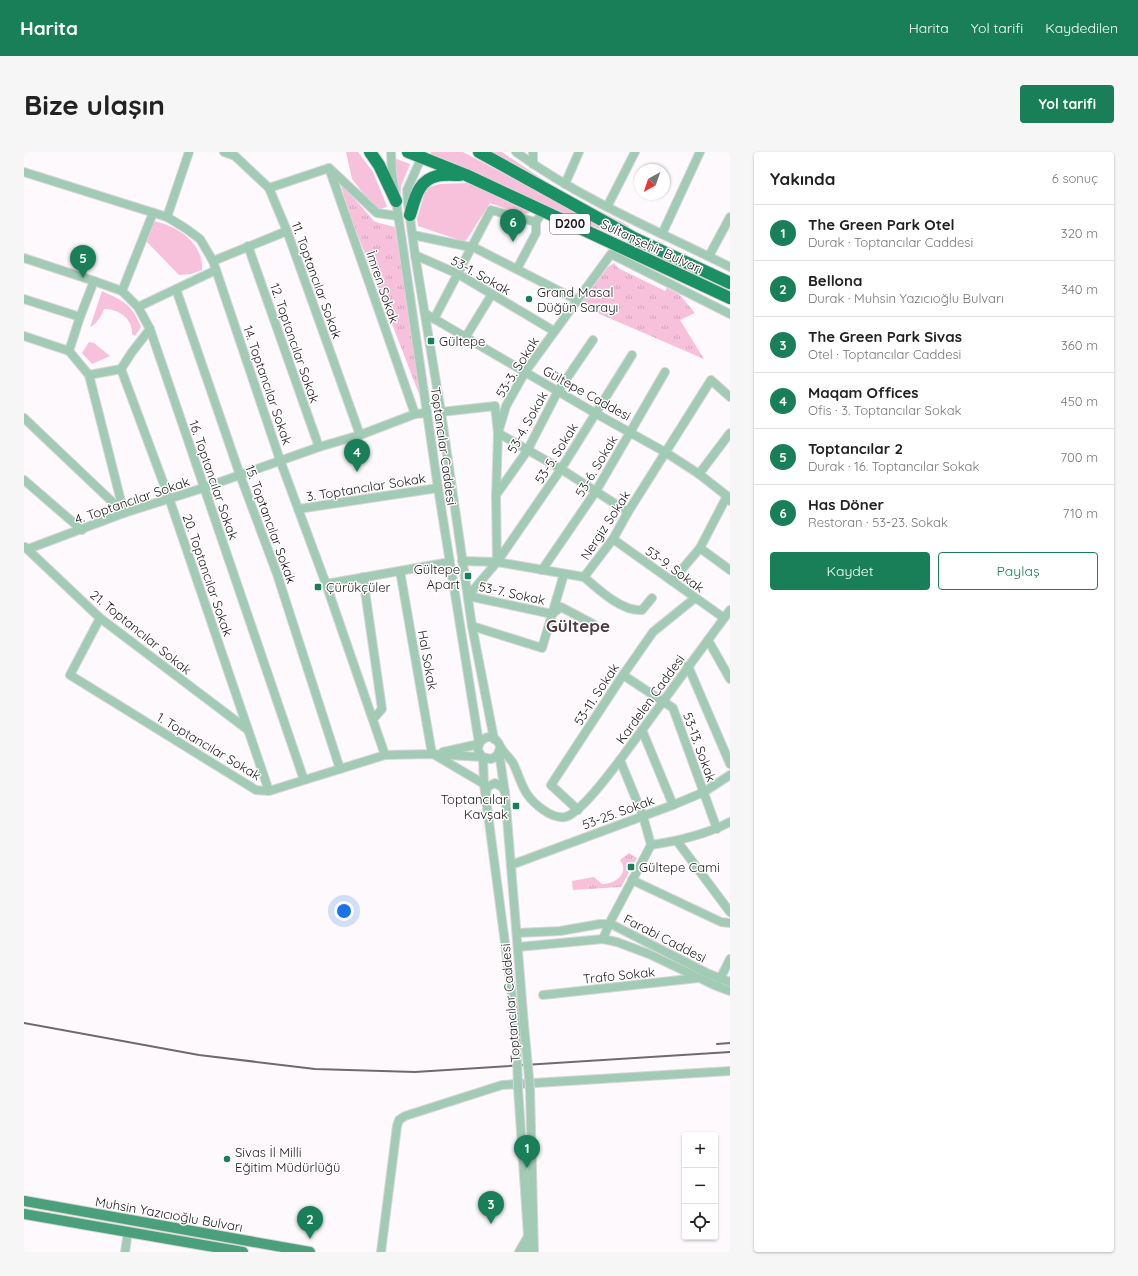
<!DOCTYPE html>
<html lang="tr">
<meta charset="utf-8">
<style>
body{margin:0;font-family:Quicksand,sans-serif;background:#f6f6f6;color:#222}
.controls{position:absolute;right:12px;bottom:12px;display:grid;overflow:hidden;border-radius:4px;box-shadow:0 1px 3px #0004}
.controls button{width:36px;height:36px;display:grid;place-items:center;padding:0;border:0;border-bottom:1px solid #e0e0e0;background:#fff;color:#222;font:20px sans-serif}
.compass{position:absolute;left:610px;top:12px;width:36px;height:36px;border-radius:50%;background:#fff;box-shadow:0 1px 3px #0004;rotate:220deg}
.you{position:absolute;left:320px;top:759px;width:14px;height:14px;margin:-10px;border:3px solid #fff;border-radius:50%;background:#1a73e8;box-shadow:0 0 0 6px #1a73e833}
.badge{display:grid;place-items:center;width:26px;height:26px;border-radius:50%;background:#187f59;color:#fff;font-size:13px;font-weight:700}
.pin{position:absolute;translate:-50% -33px;filter:drop-shadow(0 1px 2px #0008)}
.pin::after{content:'';position:absolute;top:21px;width:14px;height:12px;background:inherit;clip-path:polygon(0 0,100% 0,50% 100%)}
.list{margin:0;padding:0;list-style:none}
h2{display:flex;justify-content:space-between;align-items:center;height:52px;margin:0;padding:0 16px;font-size:17px}
h2 small{font-size:13px;font-weight:400;color:#767676}
.list li{display:grid;grid-template-columns:26px 1fr auto;gap:12px;align-items:center;box-sizing:border-box;height:56px;padding:0 16px;border-top:1px solid #e0e0e0}
.list b{display:block;font-size:15px;white-space:nowrap}
.list p{margin:0;font-size:13px;white-space:nowrap;color:#767676}
.list em{font-size:13px;font-style:normal;color:#767676}
.actions{display:flex;gap:8px;padding:12px 16px}
.actions a{flex:1;padding:9px 0;border:1px solid #187f59;border-radius:4px;text-align:center;font-size:14px;color:#187f59}
.actions .main{background:#187f59;color:#fff}
.icon{flex:none;width:22px;height:22px;fill:none;stroke:currentColor;stroke-width:2;stroke-linecap:round;stroke-linejoin:round}
.map{position:relative;flex:none;width:706px;height:1100px;overflow:hidden;border-radius:4px}
header{display:flex;align-items:center;gap:24px;box-sizing:border-box;height:56px;padding:0 20px;background:#187f59;color:#fff}
header strong{font-size:19px}
nav{display:flex;gap:22px;margin-inline-start:auto;font-size:14px}
.intro{display:flex;align-items:center;justify-content:space-between;box-sizing:border-box;height:96px;padding:0 24px}
h1{margin:0;font-size:28px}
.button{padding:10px 18px;border-radius:4px;background:#187f59;color:#fff;font-size:14px;font-weight:700}
main{display:flex;gap:24px;padding:0 24px}
aside{flex:1;background:#fff;border-radius:4px;box-shadow:0 1px 3px #0004}
.map>svg:first-child{display:block}
.green{fill:#f7c1dc}
.park{fill:url(#park-tufts)}
.lines{fill:none;stroke-linecap:round;stroke-linejoin:round}
.minor-casing{stroke:#dad5d8;stroke-width:10}
.major-casing{stroke:#dad5d8;stroke-width:12}
.highway-casing{stroke:#dad5d8;stroke-width:14}
.minor{stroke:#a1cbb5;stroke-width:8}
.major{stroke:#4aa07a;stroke-width:10}
.highway{stroke:#1a9065;stroke-width:12}
.rail{stroke:#716a6d;stroke-width:2}
.minor-bridge-casing{stroke:#dad5d8;stroke-width:10;stroke-linecap:butt}
.minor-bridge{stroke:#a1cbb5;stroke-width:8}
.poi-dot{fill:#187f59;stroke:#fff;stroke-width:1.5}
.labels{text-anchor:middle;stroke-width:3;stroke-linejoin:round;paint-order:stroke}
.shield{fill:#fff;stroke:#635d60;stroke-width:1}
.shield-label{font-size:12px;font-weight:bold;fill:#20181c}
.street-label{font-size:13px;fill:#20181c;stroke:#fff}
.poi-label{font-size:13px;fill:#20181c;stroke:#fff;text-anchor:start}
.district-label{font-size:17px;font-weight:bold;fill:#4f3b45;stroke:#fff}
</style>
<header>
<strong>Harita</strong>
<nav><a>Harita</a><a>Yol tarifi</a><a>Kaydedilen</a></nav>
</header>
<div class="intro"><h1>Bize ulaşın</h1><a class="button">Yol tarifi</a></div>
<main>
<div class="map">
<svg width="706" height="1100" viewBox="0 0 706 1100">
<defs>
<pattern id="park-tufts" width="24" height="20" patternUnits="userSpaceOnUse"><rect width="24" height="20" fill="#f7c1dc"/><path d="M3 7l-1-3M5 7V3M7 7l1-3M15 17l-1-3M17 17v-4M19 17l1-3" fill="none" stroke="#d3a5bc"/></pattern>
</defs>
<rect width="100%" height="100%" fill="#fef9fc"/>
<g class="green">
<path d="M322,0H334L349,20L363,54C355,61 348,53 342,48V45L328,27Z"/>
<path d="M407,0H439L584,77L582,80L495,41L405,5Z"/>
<path d="M459,0H478L530,35L605,74L603,77Z"/>
<path d="M370,6L386,12L377,34L376,56Z"/>
<path d="M443,31L506,57L507,60L499,63L466,51L441,90L394,74L393,67L402,36L416,32Z"/>
<path d="M129,69C152,73 180,91 178,118L167,122L155,123L123,90Z"/>
<path d="M78,139C101,150 107,151 117,175L111,184L108,182C109,167 95,157 80,157C77,164 73,172 66,175Z"/>
<path d="M65,190L70,191L86,204L68,212L58,201Z"/>
</g>
<g class="park">
<path d="M317,34L321,36L350,69L355,71L371,75L381,136L397,247L326,63Z"/>
<path d="M590,111L594,116L641,139L643,136L655,142L671,161L656,168L680,207L555,153L584,115Z"/>
<path d="M605,701L613,706L597,735L549,738L548,729L570,725L578,732C591,732 606,722 596,708Z"/>
</g>
<g class="lines">
<g class="minor-casing">
<g id="minor">
<path d="M200,0L211,4L245,36L263,79L336,283"/>
<path d="M367,0L368,21L414,336L455,591"/>
<path d="M492,0C558,48 634,79 706,115"/>
<path d="M399,2L383,38L384,51L391,103L417,260L448,474L470,587"/>
<path d="M509,12V0"/>
<path d="M305,16L391,262"/>
<path d="M0,20L143,65L161,76L176,87L189,109L256,308L302,432L361,603"/>
<path d="M541,32L555,0"/>
<path d="M245,36L305,16L353,61L374,64"/>
<path d="M583,55L611,0"/>
<path d="M143,65L165,0"/>
<path d="M638,82L676,0"/>
<path d="M389,83L451,96L553,148"/>
<path d="M224,94L295,295"/>
<path d="M391,103L434,122L530,179"/>
<path d="M685,104L706,65"/>
<path d="M0,106L70,129L98,139L114,155L126,177L280,628"/>
<path d="M189,109L263,79"/>
<path d="M493,117L512,81V70"/>
<path d="M152,137L216,323L253,422L316,617"/>
<path d="M98,139L129,61"/>
<path d="M0,147L56,165"/>
<path d="M114,155L192,118"/>
<path d="M402,162L571,261L641,300L675,322L703,344L706,349"/>
<path d="M410,167L467,58L512,70L519,59"/>
<path d="M0,184L45,199L65,223L100,361"/>
<path d="M441,186L468,142"/>
<path d="M45,199L56,165L70,129"/>
<path d="M97,217L145,346L245,639"/>
<path d="M65,223L97,217L108,200L126,177"/>
<path d="M417,260L471,254L474,281L537,317L604,360"/>
<path d="M0,266L100,361"/>
<path d="M675,322L706,281"/>
<path d="M0,328L58,378"/>
<path d="M472,343L503,299L534,239L569,188"/>
<path d="M274,357L414,336"/>
<path d="M589,387L700,466"/>
<path d="M1,395L76,466L224,578"/>
<path d="M676,396L706,418"/>
<path d="M4,397L100,361L179,336L295,295L336,283L391,262L403,261"/>
<path d="M438,409L473,410L560,425L589,387L604,360L687,228L706,245"/>
<path d="M473,410L537,317L608,203"/>
<path d="M518,418L572,339L641,220"/>
<path d="M376,419L408,602"/>
<path d="M339,425L358,557L349,567"/>
<path d="M560,425C574,437 598,460 618,458L628,446"/>
<path d="M648,429L676,396L703,344"/>
<path d="M302,432L426,410"/>
<path d="M76,466L46,523L232,638L245,639L361,603L408,602L458,605"/>
<path d="M569,472L537,455L528,462L444,444L473,410L472,344L474,281L482,254L501,220L587,102L706,162"/>
<path d="M448,474L518,496L540,422"/>
<path d="M684,488L706,527"/>
<path d="M664,514L706,612"/>
<path d="M599,523L649,556L693,677"/>
<path d="M618,578L649,653"/>
<path d="M476,594C476,601 473,605 467,607L458,605L454,598C454,588 465,580 473,589C476,592 474,591 476,594C479,600 485,605 489,611C494,621 497,633 503,642C510,652 527,667 541,665C556,662 586,621 596,608"/>
<path d="M419,600L455,592"/>
<path d="M475,600L481,641L500,873"/>
<path d="M411,603L460,632"/>
<path d="M459,606L460,632L492,874"/>
<path d="M462,642L463,635L471,631L478,635L481,640"/>
<path d="M554,658L527,633L599,523L629,480L671,446"/>
<path d="M653,689L706,760"/>
<path d="M627,693C654,689 681,683 706,670"/>
<path d="M487,713L649,653L680,640L706,623"/>
<path d="M608,728L697,770L706,771"/>
<path d="M493,781L536,779L576,772H587L685,822L706,830"/>
<path d="M579,787L585,772L627,693L619,664L596,608L706,458"/>
<path d="M494,795L579,787L593,790L625,802L690,833L706,839"/>
<path d="M696,827L706,807"/>
<path d="M519,843L674,826"/>
<path d="M494,936L504,1083V1100"/>
<path d="M506,936L510,1100"/>
<path d="M101,1100L104,1080"/>
<path d="M357,1100L373,974L375,968L381,964L478,933L706,919"/>
<path d="M495,1100L503,1086"/>
</g>
</g>
<g class="major-casing">
<g id="major">
<path d="M0,1049L286,1100"/>
<path d="M0,1062L219,1100"/>
</g>
</g>
<g class="highway-casing">
<g id="highway">
<path d="M346,0L355,13L372,49"/>
<path d="M384,0L442,23L706,146"/>
<path d="M455,0L610,86L706,131"/>
<path d="M386,63C391,47 394,28 413,24C420,22 429,23 436,23"/>
</g>
</g>
<use href="#minor" class="minor"/>
<use href="#major" class="major"/>
<use href="#highway" class="highway"/>
<g class="rail">
<path d="M0,871L175,903L291,917L391,920L706,900"/>
<path d="M693,892L706,891"/>
</g>
<g class="minor-bridge-casing">
<g id="minor-bridge">
<path d="M500,873L506,936"/>
<path d="M492,874L494,936"/>
</g>
</g>
<use href="#minor-bridge" class="minor-bridge"/>
</g>
<g class="poi-dot">
<circle cx="505" cy="147" r="4"/>
<rect x="403" y="185" width="8" height="8" rx="2"/>
<rect x="440" y="420" width="8" height="8" rx="2"/>
<rect x="290" y="431" width="8" height="8" rx="2"/>
<rect x="488" y="650" width="8" height="8" rx="2"/>
<rect x="603" y="711" width="8" height="8" rx="2"/>
<circle cx="203" cy="1007" r="4"/>
</g>
<g class="labels">
<rect class="shield" x="526" y="62" width="40" height="20" rx="3"/>
<g class="shield-label">
<text x="546" y="76">D200</text>
</g>
<g class="street-label">
<text transform="translate(628 94) rotate(25)" y="5">Sultanşehir Bulvarı</text>
<text transform="translate(457 123) rotate(29)" y="5">53-1. Sokak</text>
<text transform="translate(293 128) rotate(70)" y="5">11. Toptancılar Sokak</text>
<text transform="translate(359 135) rotate(71)" y="5">İmren Sokak</text>
<text transform="translate(271 191) rotate(71)" y="5">12. Toptancılar Sokak</text>
<text transform="translate(493 215) rotate(-58)" y="5">53-3. Sokak</text>
<text transform="translate(244 233) rotate(71)" y="5">14. Toptancılar Sokak</text>
<text transform="translate(563 241) rotate(29)" y="5">Gültepe Caddesi</text>
<text transform="translate(503 270) rotate(-61)" y="5">53-4. Sokak</text>
<text transform="translate(420 294) rotate(82)" y="5">Toptancılar Caddesi</text>
<text transform="translate(532 301) rotate(-58)" y="5">53-5. Sokak</text>
<text transform="translate(572 314) rotate(-59)" y="5">53-6. Sokak</text>
<text transform="translate(190 328) rotate(71)" y="5">16. Toptancılar Sokak</text>
<text transform="translate(342 335) rotate(-9)" y="5">3. Toptancılar Sokak</text>
<text transform="translate(108 348) rotate(-19)" y="5">4. Toptancılar Sokak</text>
<text transform="translate(247 372) rotate(70)" y="5">15. Toptancılar Sokak</text>
<text transform="translate(581 373) rotate(-57)" y="5">Nergiz Sokak</text>
<text transform="translate(651 417) rotate(36)" y="5">53-9. Sokak</text>
<text transform="translate(184 423) rotate(71)" y="5">20. Toptancılar Sokak</text>
<text transform="translate(488 441) rotate(12)" y="5">53-7. Sokak</text>
<text transform="translate(117 480) rotate(39)" y="5">21. Toptancılar Sokak</text>
<text transform="translate(404 508) rotate(80)" y="5">Hal Sokak</text>
<text transform="translate(572 542) rotate(-57)" y="5">53-11. Sokak</text>
<text transform="translate(626 547) rotate(-54)" y="5">Kardelen Caddesi</text>
<text transform="translate(185 594) rotate(31)" y="5">1. Toptancılar Sokak</text>
<text transform="translate(676 595) rotate(70)" y="5">53-13. Sokak</text>
<text transform="translate(594 660) rotate(-20)" y="5">53-25. Sokak</text>
<text transform="translate(641 786) rotate(27)" y="5">Farabi Caddesi</text>
<text transform="translate(595 823) rotate(-6)" y="5">Trafo Sokak</text>
<text transform="translate(486 851) rotate(-95)" y="5">Toptancılar Caddesi</text>
<text transform="translate(145 1062) rotate(10)" y="5">Muhsin Yazıcıoğlu Bulvarı</text>
</g>
<g class="poi-label">
<text x="513" y="145">Grand Masal<tspan x="513" dy="15">Düğün Sarayı</tspan></text>
<text x="415" y="194">Gültepe</text>
<text x="436" y="422" text-anchor="end">Gültepe<tspan x="436" dy="15">Apart</tspan></text>
<text x="302" y="440">Çürükçüler</text>
<text x="484" y="652" text-anchor="end">Toptancılar<tspan x="484" dy="15">Kavşak</tspan></text>
<text x="615" y="720">Gültepe Cami</text>
<text x="211" y="1005">Sivas İl Milli<tspan x="211" dy="15">Eğitim Müdürlüğü</tspan></text>
</g>
<g class="district-label">
<text x="554" y="480">Gültepe</text>
</g>
</g>
</svg>
<div class="controls">
<button>+</button>
<button>−</button>
<button><svg class="icon" aria-label="locate" viewBox="0 0 24 24"><circle cx="12" cy="12" r="6"/><path d="M12 2v4M12 18v4M2 12h4M18 12h4"/></svg></button>
</div>
<svg class="compass" viewBox="-18 -18 36 36"><path d="M0-13l5 13h-10z" fill="#e53935"/><path d="M0 13l5-13h-10z" fill="#767676"/></svg>
<div class="you"></div>
<div class="pin badge" style="left:503px;top:1016px">1</div>
<div class="pin badge" style="left:286px;top:1087px">2</div>
<div class="pin badge" style="left:467px;top:1072px">3</div>
<div class="pin badge" style="left:333px;top:320px">4</div>
<div class="pin badge" style="left:59px;top:126px">5</div>
<div class="pin badge" style="left:489px;top:90px">6</div>
</div>
<aside>
<h2>Yakında<small>6 sonuç</small></h2>
<ul class="list">
<li><span class="badge">1</span><div><b>The Green Park Otel</b><p>Durak · Toptancılar Caddesi</p></div><em>320 m</em></li>
<li><span class="badge">2</span><div><b>Bellona</b><p>Durak · Muhsin Yazıcıoğlu Bulvarı</p></div><em>340 m</em></li>
<li><span class="badge">3</span><div><b>The Green Park Sivas</b><p>Otel · Toptancılar Caddesi</p></div><em>360 m</em></li>
<li><span class="badge">4</span><div><b>Maqam Offices</b><p>Ofis · 3. Toptancılar Sokak</p></div><em>450 m</em></li>
<li><span class="badge">5</span><div><b>Toptancılar 2</b><p>Durak · 16. Toptancılar Sokak</p></div><em>700 m</em></li>
<li><span class="badge">6</span><div><b>Has Döner</b><p>Restoran · 53-23. Sokak</p></div><em>710 m</em></li>
</ul>
<div class="actions"><a class="main">Kaydet</a><a>Paylaş</a></div>
</aside>
</main>
